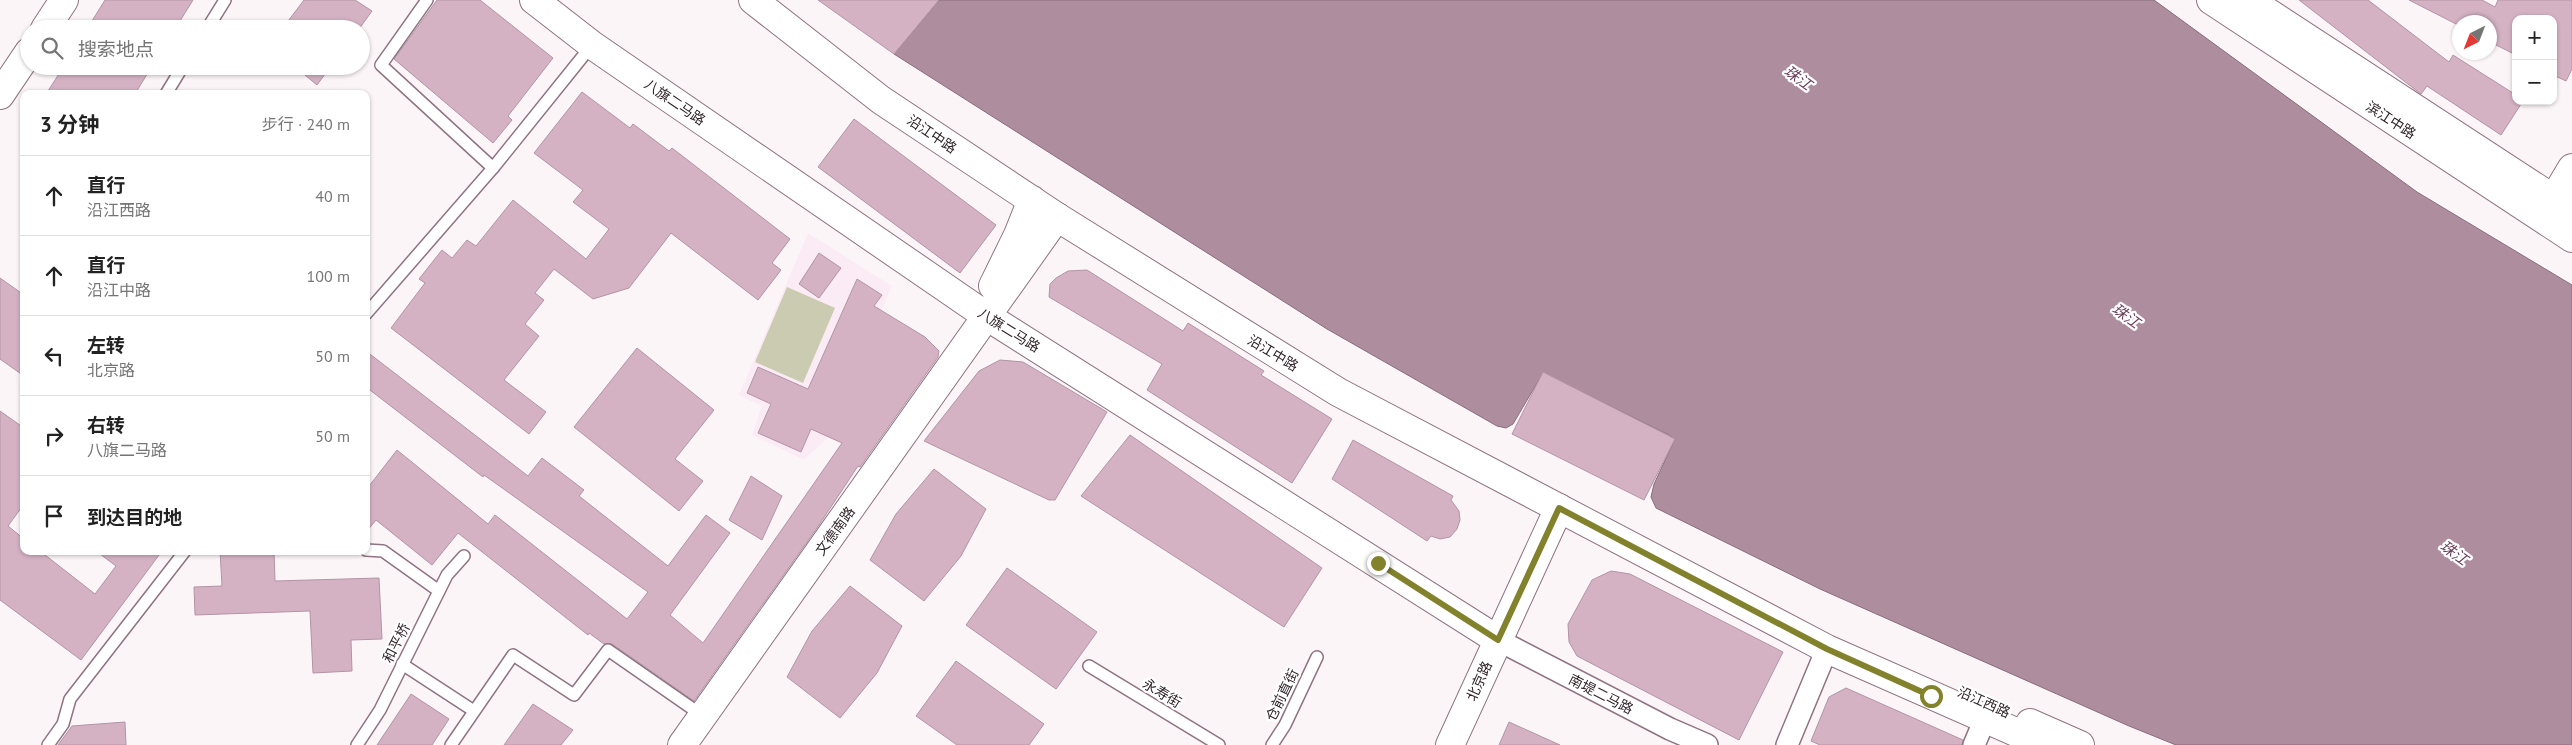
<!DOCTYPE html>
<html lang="zh">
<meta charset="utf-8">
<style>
body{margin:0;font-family:"PT Sans","Noto Sans SC",sans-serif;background:#f2f2f2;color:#222}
.controls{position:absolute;right:15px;top:15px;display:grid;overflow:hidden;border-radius:10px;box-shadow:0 1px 4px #0004}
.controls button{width:45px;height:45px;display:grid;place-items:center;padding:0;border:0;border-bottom:1px solid #e0e0e0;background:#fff;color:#222;font:25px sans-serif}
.compass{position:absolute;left:2452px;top:15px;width:45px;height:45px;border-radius:50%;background:#fff;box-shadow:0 1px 4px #0004;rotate:222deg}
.stop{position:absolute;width:15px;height:15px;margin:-11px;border:4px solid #82822c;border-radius:50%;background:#fff}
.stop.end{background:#82822c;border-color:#fff;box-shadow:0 1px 5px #0008}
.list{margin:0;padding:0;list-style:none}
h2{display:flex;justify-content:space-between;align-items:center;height:65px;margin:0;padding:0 20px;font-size:21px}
h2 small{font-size:16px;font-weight:400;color:#767676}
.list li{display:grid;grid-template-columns:32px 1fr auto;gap:15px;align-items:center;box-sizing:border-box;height:80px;padding:0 20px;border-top:1px solid #e0e0e0}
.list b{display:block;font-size:19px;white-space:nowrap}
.list p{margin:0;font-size:16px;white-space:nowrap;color:#767676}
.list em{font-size:16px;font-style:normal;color:#767676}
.icon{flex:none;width:28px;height:28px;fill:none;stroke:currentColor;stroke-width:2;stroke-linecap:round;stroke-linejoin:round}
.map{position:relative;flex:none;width:2572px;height:745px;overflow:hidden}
.search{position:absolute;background:#fff;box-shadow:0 1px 4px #0004;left:20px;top:20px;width:350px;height:55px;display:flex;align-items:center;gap:12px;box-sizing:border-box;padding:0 18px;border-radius:28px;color:#767676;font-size:19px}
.panel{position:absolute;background:#fff;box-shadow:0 1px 4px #0004;left:20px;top:90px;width:350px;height:465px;border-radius:10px}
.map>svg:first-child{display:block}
.built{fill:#fbebf4}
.garden{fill:#cacbb1}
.water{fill:#ae8d9f;stroke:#886e7c}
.building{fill:#d4b2c4;stroke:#b294a4}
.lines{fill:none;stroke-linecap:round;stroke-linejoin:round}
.lane-casing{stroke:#8f7382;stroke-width:14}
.street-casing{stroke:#8f7382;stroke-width:24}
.secondary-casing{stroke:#8f7382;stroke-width:30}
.primary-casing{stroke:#8f7382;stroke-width:30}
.lane{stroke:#fff;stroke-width:11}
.street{stroke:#fff;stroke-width:21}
.secondary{stroke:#fff;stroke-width:28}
.primary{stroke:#fff;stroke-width:28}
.route{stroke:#82822c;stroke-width:6}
.labels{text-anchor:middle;stroke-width:4.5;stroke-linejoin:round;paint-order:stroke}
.street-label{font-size:14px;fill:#31252b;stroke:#fff}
.water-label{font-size:15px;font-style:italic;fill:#6d3e5a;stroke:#fff}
</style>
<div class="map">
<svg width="2572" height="745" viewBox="0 0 2572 745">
<rect width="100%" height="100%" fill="#fcf5f8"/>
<path class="built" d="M808,233L892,286L827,438L804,460L752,435L762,406L739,395Z"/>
<path class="garden" d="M787,287L835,308L803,383L755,362Z"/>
<path class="water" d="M939,0H2154L2417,192L2572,285V745H2176L2129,726L1820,589L1656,508L1651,497L1654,484L1675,439L1669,435L1543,373L1513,424L1506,428L1497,426L1327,329L894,54Z"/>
<g class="building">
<path d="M105,0H193L175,29H87Z"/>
<path d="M304,0H355L372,11L359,29H282Z"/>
<path d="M437,0H480L553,58L508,116L512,120L493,143L394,59Z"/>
<path d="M818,0H939L894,54Z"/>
<path d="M2299,0H2368L2449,62L2453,55L2516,95V101H2523L2501,135L2427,86L2421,94L2417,91Z"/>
<path d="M2409,0H2482L2495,7L2498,0H2572V69L2566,81L2553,75V19H2516V55L2490,42V22H2460V26Z"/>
<path d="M64,66H152L135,94H46Z"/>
<path d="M294,66H331L317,85Z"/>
<path d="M582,92L630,128L633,124L669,151L672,148L790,239L772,263L781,270L758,300L671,233L629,288L593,299L554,269L535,293L544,300L525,324L539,336L504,380L546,412L529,434L391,328L425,283L419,279L442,250L452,258L467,240L476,246L513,200L586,259L609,229L573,202L583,190L534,153Z"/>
<path d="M854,119L996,225L960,273L818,167Z"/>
<path d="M819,253L841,268L819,298L799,284Z"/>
<path d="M1087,270L1183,331L1188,323L1264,371L1261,375L1332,419L1292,483L1147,390L1162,364L1049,297L1050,284L1056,278L1068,271Z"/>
<path d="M0,278L24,295V376L0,359Z"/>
<path d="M857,279L882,295L874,306L925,337L939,351L938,357L860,467L858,466L819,525L694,701L612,644H604L589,633L588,635L458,533L432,565L376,520L366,532V490L397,450L488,524L495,515L627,619L648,592L484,475L483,477L366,387V351L528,476L542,458L584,490L579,496L668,566L706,515L730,533L670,615L703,643L842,443L811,429L801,452L758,433L771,404L747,393L758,367L808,389Z"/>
<path d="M637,348L714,410L675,459L703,481L679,511L574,427Z"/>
<path d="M1000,360L1023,362L1107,412L1055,500H1049L924,441L979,371Z"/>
<path d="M1543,372L1675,439L1644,500L1512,434Z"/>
<path d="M0,411L24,428V504L8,526L24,539V551H40L95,594L116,566L96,551H162L81,660L0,600Z"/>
<path d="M1130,435L1322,568L1284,627L1081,496Z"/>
<path d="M1353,440L1453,496L1451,500L1459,511L1460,520L1457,529L1450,537L1440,539L1431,536L1427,541L1332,479Z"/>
<path d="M934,469L986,509L961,556L924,601L870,560L896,514Z"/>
<path d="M751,476L782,496L762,540L729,520Z"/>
<path d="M220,551H274L275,581L379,578L382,639L351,640L352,671L313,673L310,611L195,615L194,587L222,586Z"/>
<path d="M1007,568L1097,632L1056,689L966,625Z"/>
<path d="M1611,571L1630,574L1783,652L1739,740L1577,656L1569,642L1568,624L1592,580Z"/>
<path d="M850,586L902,626L877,673L840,718L787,677L812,631Z"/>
<path d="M956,661L1044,724L1029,745H957L916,716Z"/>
<path d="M1846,688L1963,740L1962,745H1820L1811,741L1829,697Z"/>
<path d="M411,694L449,719L432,745H377Z"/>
<path d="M533,704L573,730L561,745H504Z"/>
<path d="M125,722L126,745H58L72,726Z"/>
<path d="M1509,722L1560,745H1499Z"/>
</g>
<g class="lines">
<g class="lane-casing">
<g id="lane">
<path d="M427,0L381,65L493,168"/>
<path d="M207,29L225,0"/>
<path d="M166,94L183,66"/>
<path d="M366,314L493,168L592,45"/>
<path d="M366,550L383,551L439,591"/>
<path d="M402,664L474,711"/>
<path d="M1089,666L1219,745"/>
<path d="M48,745L63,724L70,699L185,551"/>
<path d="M357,745L380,710L447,575L464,556"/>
<path d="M451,745L513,655L574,695L608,650L703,716"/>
<path d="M1272,745L1285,725L1317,657"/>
</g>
</g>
<g class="street-casing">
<g id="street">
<path d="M1498,640L1670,729L1707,745"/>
<path d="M1787,745L1827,649"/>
<path d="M1974,745L1985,719"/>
</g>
</g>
<g class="secondary-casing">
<g id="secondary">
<path d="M534,0L592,45L988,317L1498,640"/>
<path d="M2211,0L2572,238"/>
<path d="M2249,0L2572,211"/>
<path d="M45,29L64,0"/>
<path d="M0,95L29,52"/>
<path d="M2544,215L2572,168"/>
<path d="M993,286L1018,235L1032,200"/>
<path d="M682,745L1057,217"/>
<path d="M1450,745L1559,508"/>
</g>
</g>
<g class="primary-casing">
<g id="primary">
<path d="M753,0L881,100L1057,217L1338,392L1827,649L2045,745"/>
<path d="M2030,723L2080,745"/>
</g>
</g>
<use href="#lane" class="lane"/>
<use href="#street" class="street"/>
<use href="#secondary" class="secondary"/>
<use href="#primary" class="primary"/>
</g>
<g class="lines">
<path class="route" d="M1378,563L1498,640L1559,508L1827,649L1931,696"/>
</g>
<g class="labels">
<g class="street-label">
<text transform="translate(675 102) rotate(34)" y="5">八旗二马路</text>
<text transform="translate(2391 120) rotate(33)" y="5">滨江中路</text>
<text transform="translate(932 134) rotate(34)" y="5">沿江中路</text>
<text transform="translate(1009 330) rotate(32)" y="5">八旗二马路</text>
<text transform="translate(1273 353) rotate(31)" y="5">沿江中路</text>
<text transform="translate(835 531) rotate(-54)" y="5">文德南路</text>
<text transform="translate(396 643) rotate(-63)" y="5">和平桥</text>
<text transform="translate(1479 681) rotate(-66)" y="5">北京路</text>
<text transform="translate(1162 693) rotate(31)" y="5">永寿街</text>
<text transform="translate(1601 694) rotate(27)" y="5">南堤二马路</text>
<text transform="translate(1282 695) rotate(-64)" y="5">仓前直街</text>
<text transform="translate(1984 702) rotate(24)" y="5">沿江西路</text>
</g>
<g class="water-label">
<text transform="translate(1798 78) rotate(36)" y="5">珠江</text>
<text transform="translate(2126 316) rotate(36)" y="5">珠江</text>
<text transform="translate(2454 553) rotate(36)" y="5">珠江</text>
</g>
</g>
</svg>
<div class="controls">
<button>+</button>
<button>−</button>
</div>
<svg class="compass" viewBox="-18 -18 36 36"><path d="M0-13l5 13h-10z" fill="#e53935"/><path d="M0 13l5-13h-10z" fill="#767676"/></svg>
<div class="stop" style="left:1931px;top:696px"></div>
<div class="stop end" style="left:1378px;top:563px"></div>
<div class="search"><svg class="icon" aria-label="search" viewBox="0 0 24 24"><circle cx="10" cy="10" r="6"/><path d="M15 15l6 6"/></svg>搜索地点</div>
<section class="panel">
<h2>3 分钟<small>步行 · 240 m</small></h2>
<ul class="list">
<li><svg class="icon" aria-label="ahead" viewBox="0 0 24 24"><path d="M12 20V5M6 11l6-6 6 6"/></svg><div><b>直行</b><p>沿江西路</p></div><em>40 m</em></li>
<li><svg class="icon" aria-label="ahead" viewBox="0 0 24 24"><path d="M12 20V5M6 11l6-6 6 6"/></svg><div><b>直行</b><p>沿江中路</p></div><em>100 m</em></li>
<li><svg class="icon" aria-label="left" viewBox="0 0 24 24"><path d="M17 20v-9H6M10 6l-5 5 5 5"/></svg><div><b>左转</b><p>北京路</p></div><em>50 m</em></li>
<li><svg class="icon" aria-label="right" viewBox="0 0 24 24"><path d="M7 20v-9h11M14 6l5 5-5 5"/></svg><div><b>右转</b><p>八旗二马路</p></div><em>50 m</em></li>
<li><svg class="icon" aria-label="arrive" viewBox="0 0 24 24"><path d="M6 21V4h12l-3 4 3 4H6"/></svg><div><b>到达目的地</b></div></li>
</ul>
</section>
</div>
